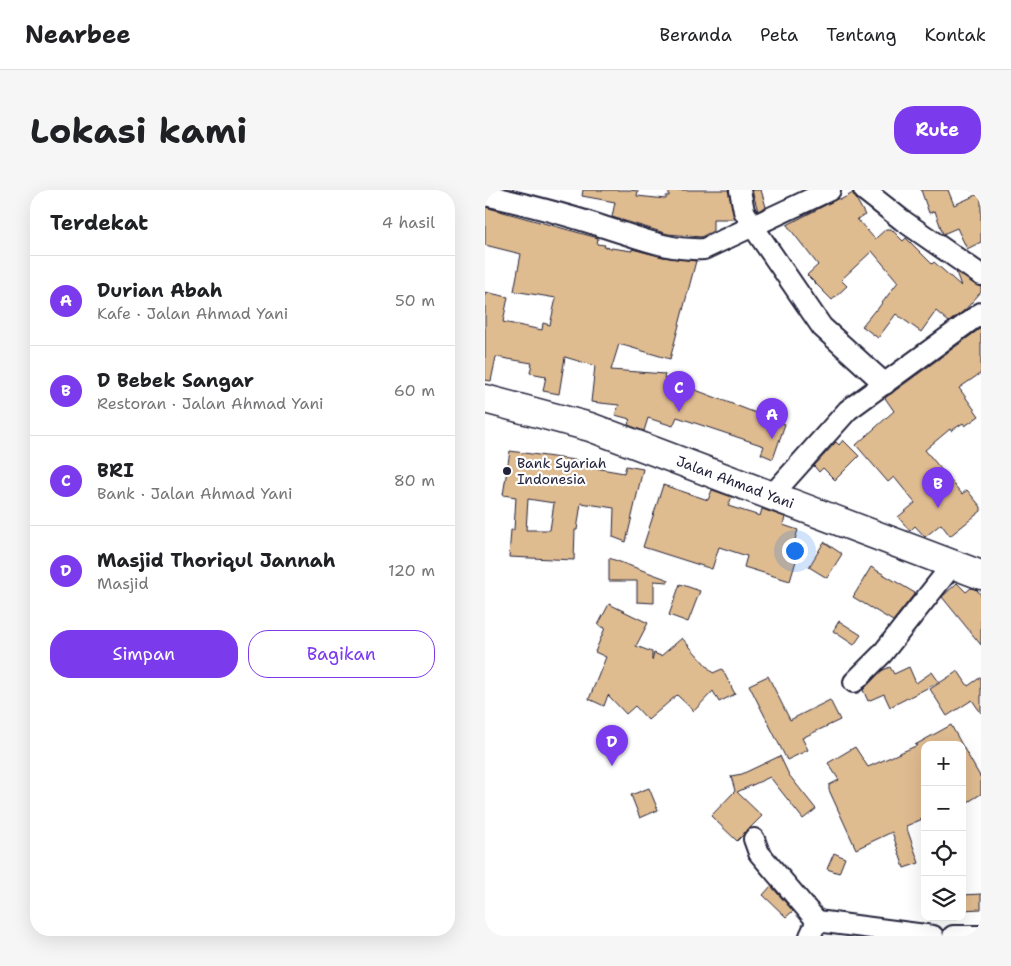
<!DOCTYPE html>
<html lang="id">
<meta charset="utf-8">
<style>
body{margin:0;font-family:"Shantell Sans",sans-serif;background:#f6f6f6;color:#202124}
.controls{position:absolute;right:15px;bottom:15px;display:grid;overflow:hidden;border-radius:10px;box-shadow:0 5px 20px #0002}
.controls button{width:45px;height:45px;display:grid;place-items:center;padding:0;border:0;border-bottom:1px solid #e0e0e0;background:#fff;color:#202124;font:25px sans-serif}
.you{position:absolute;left:309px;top:360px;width:18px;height:18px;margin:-12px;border:4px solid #fff;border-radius:50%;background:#1a73e8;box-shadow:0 0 0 8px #1a73e833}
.badge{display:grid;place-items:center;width:32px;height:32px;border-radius:50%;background:#7c3aed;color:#fff;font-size:16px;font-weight:700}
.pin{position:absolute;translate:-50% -41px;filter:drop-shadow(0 1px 2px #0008)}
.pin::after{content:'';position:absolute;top:26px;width:18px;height:15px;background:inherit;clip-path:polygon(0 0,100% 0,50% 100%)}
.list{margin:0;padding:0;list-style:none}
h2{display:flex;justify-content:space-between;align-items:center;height:65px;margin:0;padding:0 20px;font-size:21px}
h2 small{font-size:16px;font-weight:400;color:#757577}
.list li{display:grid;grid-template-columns:32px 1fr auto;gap:15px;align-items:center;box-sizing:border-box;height:90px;padding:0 20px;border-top:1px solid #e0e0e0}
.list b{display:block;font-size:19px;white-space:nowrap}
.list p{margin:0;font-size:16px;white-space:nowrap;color:#757577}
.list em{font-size:16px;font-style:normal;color:#757577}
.actions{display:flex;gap:10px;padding:15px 20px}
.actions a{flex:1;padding:11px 0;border:1px solid #7c3aed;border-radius:20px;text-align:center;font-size:18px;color:#7c3aed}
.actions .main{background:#7c3aed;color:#fff}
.icon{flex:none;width:28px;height:28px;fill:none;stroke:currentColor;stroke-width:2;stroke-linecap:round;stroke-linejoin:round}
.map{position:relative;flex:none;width:496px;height:746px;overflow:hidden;border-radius:20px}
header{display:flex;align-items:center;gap:30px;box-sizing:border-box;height:70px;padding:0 25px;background:#fff;border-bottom:1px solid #e0e0e0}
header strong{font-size:24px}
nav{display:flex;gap:28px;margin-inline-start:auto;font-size:18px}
.intro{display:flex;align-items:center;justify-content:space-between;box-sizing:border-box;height:120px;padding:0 30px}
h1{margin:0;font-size:35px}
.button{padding:12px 22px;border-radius:20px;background:#7c3aed;color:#fff;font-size:18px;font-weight:700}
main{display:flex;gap:30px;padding:0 30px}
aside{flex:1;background:#fff;border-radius:20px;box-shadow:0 5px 20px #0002}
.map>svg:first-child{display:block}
.building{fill:#dfbb90;stroke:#22223b;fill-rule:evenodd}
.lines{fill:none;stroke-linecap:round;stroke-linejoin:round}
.minor-casing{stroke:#22223b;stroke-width:24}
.highway-casing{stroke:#22223b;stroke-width:31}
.minor{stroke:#fff;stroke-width:20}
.highway{stroke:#fff;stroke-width:28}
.poi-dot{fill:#22223b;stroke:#fff;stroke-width:2}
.labels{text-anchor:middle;stroke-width:4.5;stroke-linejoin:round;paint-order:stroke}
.poi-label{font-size:14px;fill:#22223b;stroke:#fff;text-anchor:start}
.street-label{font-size:14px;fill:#22223b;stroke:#fff}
</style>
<header>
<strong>Nearbee</strong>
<nav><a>Beranda</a><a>Peta</a><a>Tentang</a><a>Kontak</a></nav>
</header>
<div class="intro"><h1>Lokasi kami</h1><a class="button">Rute</a></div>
<main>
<aside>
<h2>Terdekat<small>4 hasil</small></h2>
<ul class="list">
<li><span class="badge">A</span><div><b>Durian Abah</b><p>Kafe · Jalan Ahmad Yani</p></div><em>50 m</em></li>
<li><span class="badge">B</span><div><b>D Bebek Sangar</b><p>Restoran · Jalan Ahmad Yani</p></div><em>60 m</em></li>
<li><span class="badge">C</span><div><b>BRI</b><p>Bank · Jalan Ahmad Yani</p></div><em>80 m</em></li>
<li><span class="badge">D</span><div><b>Masjid Thoriqul Jannah</b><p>Masjid</p></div><em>120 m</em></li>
</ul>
<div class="actions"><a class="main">Simpan</a><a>Bagikan</a></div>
</aside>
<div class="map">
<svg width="496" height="746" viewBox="0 0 496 746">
<rect width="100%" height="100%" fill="#fff"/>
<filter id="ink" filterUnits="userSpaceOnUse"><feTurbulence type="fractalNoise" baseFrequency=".02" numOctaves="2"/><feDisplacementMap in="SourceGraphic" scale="10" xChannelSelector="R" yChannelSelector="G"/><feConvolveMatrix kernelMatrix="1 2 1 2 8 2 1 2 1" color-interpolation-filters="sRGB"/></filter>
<g filter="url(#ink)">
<g class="building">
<path d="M98,0H144L153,1L152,6L181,9V6H184V0H243L250,29H228V41L216,47L183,44L127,27L130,12L97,6Z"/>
<path d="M267,0H276L281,17L273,21Z"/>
<path d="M436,0H463L469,15L496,3V52L482,59L472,38L458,44L450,21L444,23Z"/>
<path d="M368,3L380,25L372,29L390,49L401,39H406L418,51L421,48L447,74L449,72L476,96L471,82L496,97V102L480,120L464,132L451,121L436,142L411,124L393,148L377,136L390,120L391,121L413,92L387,61L356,90L362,96L347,110L322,85L333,75L302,35L354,8L355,10Z"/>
<path d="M0,17L113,48L112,54L120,55L119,57L147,61V59L178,67L211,71L185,169L134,154L126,180L180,184L179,188L300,234L288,269L276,264L279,256L192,227L188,236L163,228L159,241L143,235L145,229L130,225L134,215L106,212L110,176L80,167L74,204L58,201L61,186L45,183L47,173L11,167L6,191L0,190V102L23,107L18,132L57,140L58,133L65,135L71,108L29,101L36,64L0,55Z"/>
<path d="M496,138V183L474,198L494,226L480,236L478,233L466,241L465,239L440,260L477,304L482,300L496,317V321L465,346L456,334L440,347L430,336L425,341L413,327L430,313L409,287L403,292L371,255L409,221L400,208Z"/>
<path d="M358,250L374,266L350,290L338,278L334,282L329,276L351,252L354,255Z"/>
<path d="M25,261L111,273L110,278L139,283L141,276L158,279L141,352L128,347L129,318L96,313L92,340H90L89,370L24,367L26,340H29L31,307L18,305ZM43,309L69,313L65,340H41Z"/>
<path d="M178,295L223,310L227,300L247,307L243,316L275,326L277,319L300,327L298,335L313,340L304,369L311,371L305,391L259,377L262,366L234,357L227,379L158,357Z"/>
<path d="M339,352L357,364L342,388L324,377Z"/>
<path d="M124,368L184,390L183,392L169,391V413L152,412V391H124Z"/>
<path d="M386,377L430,403L408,431L368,407Z"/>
<path d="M472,393L481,402L486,398L492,400L496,405V455L457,407Z"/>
<path d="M195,394L215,401L203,432L184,425Z"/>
<path d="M124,414L163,433L151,456L167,462V470L169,463L176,466L197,448L228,483L237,479L250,504L234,512L228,501L209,521L192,505L163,530L150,516L141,524L123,505L119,516L104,509L121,467L110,462L120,438L113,435Z"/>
<path d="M354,431L376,445L369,455L348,441Z"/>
<path d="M405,477L409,484L424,477L431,493L447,482L454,492L405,517L399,504L383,511L378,500L396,481Z"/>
<path d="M473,481L483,496L496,487V523L487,510L462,526L445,499Z"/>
<path d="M283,486L305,530L345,510L355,530L317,548L323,560L302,570L264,495Z"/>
<path d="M466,535L477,555H440V628L421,636L434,673L419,678L407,642L371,659L344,600V595L354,590L343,573L370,557L383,577L433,555H430Z"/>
<path d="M477,555L496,588V604L483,612L477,603Z"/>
<path d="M295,566L304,585L331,619L318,629L285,587L252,602L277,626L252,651L226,626L250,601L246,586L257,584Z"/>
<path d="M164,598L173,620L155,628L146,605Z"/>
<path d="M349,663L360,668L354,683L342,679Z"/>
<path d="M286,696L308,721L301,727L278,705Z"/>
<path d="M496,704V719L477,720V705Z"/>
</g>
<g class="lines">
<g class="minor-casing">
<g id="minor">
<path d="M255,0L259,21L267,35L337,137L400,194"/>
<path d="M379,0L417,30L496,85"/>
<path d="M0,5C40,14 80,24 119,37C152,47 183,61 219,59L345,0"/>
<path d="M287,305L363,220L496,123"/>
<path d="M369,492L397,464L469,373"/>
<path d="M269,649L274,663L332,731"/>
<path d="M325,746L332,731L448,746"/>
<path d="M468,746H496"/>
</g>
</g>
<g class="highway-casing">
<g id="highway">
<path id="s1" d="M0,209L105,237L496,385"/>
</g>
</g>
<use href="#minor" class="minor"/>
<use href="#highway" class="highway"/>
</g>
</g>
<circle class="poi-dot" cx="22" cy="281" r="5"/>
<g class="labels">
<g class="poi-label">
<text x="32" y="278">Bank Syariah<tspan x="32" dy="16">Indonesia</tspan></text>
</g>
<g class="street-label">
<text dy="5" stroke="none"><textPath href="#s1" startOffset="264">Jalan Ahmad Yani</textPath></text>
</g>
</g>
</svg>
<div class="controls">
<button>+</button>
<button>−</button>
<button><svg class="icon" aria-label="locate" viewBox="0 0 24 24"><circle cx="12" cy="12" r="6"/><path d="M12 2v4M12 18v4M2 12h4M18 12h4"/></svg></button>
<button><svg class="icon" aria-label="layers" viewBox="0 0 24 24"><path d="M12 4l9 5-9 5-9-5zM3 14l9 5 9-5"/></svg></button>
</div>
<div class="you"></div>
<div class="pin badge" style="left:287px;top:249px">A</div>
<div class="pin badge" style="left:453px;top:318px">B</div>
<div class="pin badge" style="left:194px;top:222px">C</div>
<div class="pin badge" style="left:127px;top:576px">D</div>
</div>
</main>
